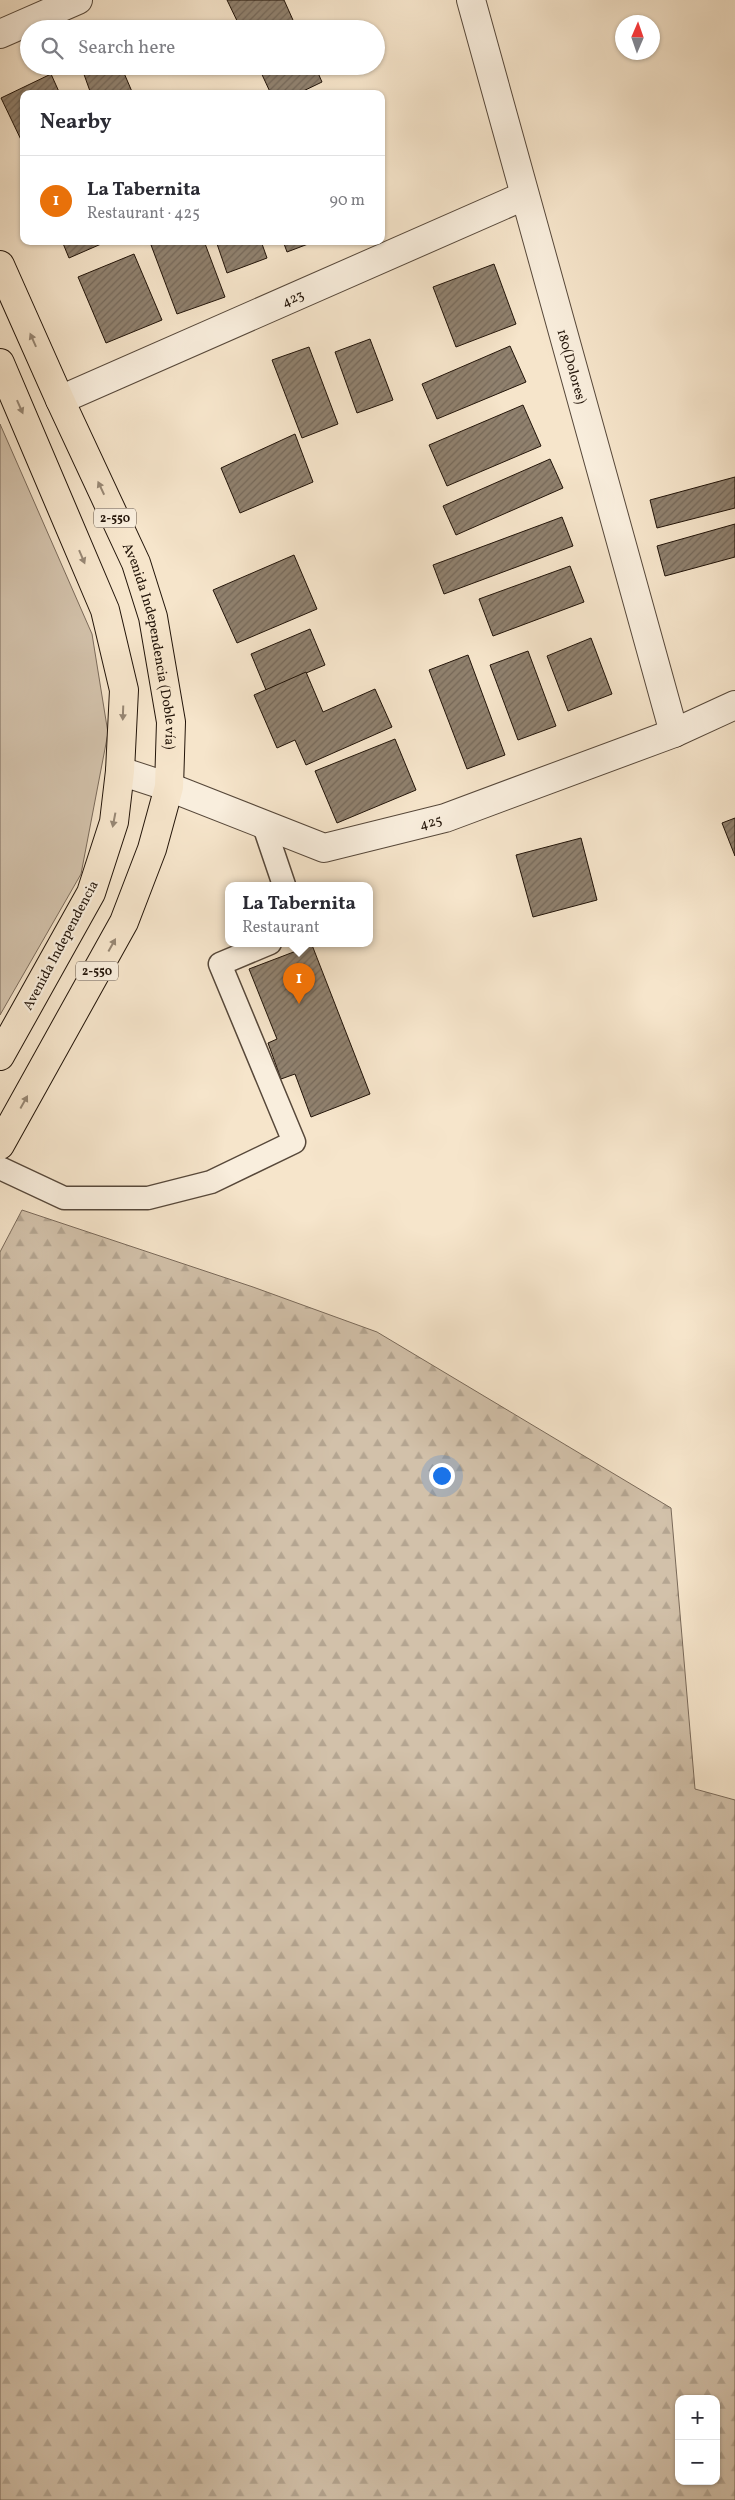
<!DOCTYPE html>
<meta charset="utf-8">
<style>
body{margin:0;font-family:Vollkorn,serif;background:#f2f2f3;color:#2b2b33}
.controls{position:absolute;right:15px;bottom:15px;display:grid;overflow:hidden;border-radius:10px;box-shadow:0 1px 4px #0004}
.controls button{width:45px;height:45px;display:grid;place-items:center;padding:0;border:0;border-bottom:1px solid #e1e1e2;background:#fff;color:#2b2b33;font:25px sans-serif}
.compass{position:absolute;left:615px;top:15px;width:45px;height:45px;border-radius:50%;background:#fff;box-shadow:0 1px 4px #0004;rotate:2deg}
.you{position:absolute;left:441px;top:1475px;width:18px;height:18px;margin:-12px;border:4px solid #fff;border-radius:50%;background:#1a73e8;box-shadow:0 0 0 8px #1a73e833}
.badge{display:grid;place-items:center;width:32px;height:32px;border-radius:50%;background:#8f2418;color:#fff;font-size:16px;font-weight:700}
.pin{position:absolute;translate:-50% -41px;filter:drop-shadow(0 1px 2px #0008)}
.pin::after{content:'';position:absolute;top:26px;width:18px;height:15px;background:inherit;clip-path:polygon(0 0,100% 0,50% 100%)}
.popup{position:absolute;left:225px;top:882px;width:148px;height:65px;box-sizing:border-box;display:grid;place-content:center;border-radius:10px;background:#fff;filter:drop-shadow(0 1px 4px #0005);font-size:16px;white-space:nowrap;color:#7c7c81}
.popup b{font-size:19px;color:#2b2b33}
.popup::after{content:'';position:absolute;left:50%;top:100%;margin-left:-10px;border:10px solid transparent;border-top-color:#fff}
.list{margin:0;padding:0;list-style:none}
h2{display:flex;justify-content:space-between;align-items:center;height:65px;margin:0;padding:0 20px;font-size:21px}
h2 small{font-size:16px;font-weight:400;color:#7c7c81}
.list li{display:grid;grid-template-columns:32px 1fr auto;gap:15px;align-items:center;box-sizing:border-box;height:90px;padding:0 20px;border-top:1px solid #e1e1e2}
.list b{display:block;font-size:19px;white-space:nowrap}
.list p{margin:0;font-size:16px;white-space:nowrap;color:#7c7c81}
.list em{font-size:16px;font-style:normal;color:#7c7c81}
.icon{flex:none;width:28px;height:28px;fill:none;stroke:currentColor;stroke-width:2;stroke-linecap:round;stroke-linejoin:round}
.map{position:relative;flex:none;width:735px;height:2500px;overflow:hidden}
.search{position:absolute;background:#fff;box-shadow:0 1px 4px #0004;left:20px;top:20px;width:365px;height:55px;display:flex;align-items:center;gap:12px;box-sizing:border-box;padding:0 18px;border-radius:28px;color:#7c7c81;font-size:19px}
.panel{position:absolute;background:#fff;box-shadow:0 1px 4px #0004;left:20px;top:90px;width:365px;height:155px;border-radius:10px}
.map>svg:first-child{display:block}
.green{fill:#d2c1aa;stroke:#7a6a5a}
.forest{fill:url(#forest-firs);stroke:#7a6a5a;fill-rule:evenodd}
.building{fill:url(#building-hatch);stroke:#221409}
.lines{fill:none;stroke-linecap:round;stroke-linejoin:round}
.lane-casing{stroke:#57483a;stroke-width:25}
.street-casing{stroke:#57483a;stroke-width:30}
.primary-casing{stroke:#221409;stroke-width:30}
.lane{stroke:#f9eedd;stroke-width:22}
.street{stroke:#f9eedd;stroke-width:28}
.primary{stroke:#f6e5cb;stroke-width:28}
.oneway{fill:#978774}
.labels{text-anchor:middle;stroke-width:4.5;stroke-linejoin:round;paint-order:stroke}
.shield{fill:#f9eedd;stroke:#625549;stroke-width:1}
.shield-label{font-size:12px;font-weight:bold;fill:#221409}
.street-label{font-size:14px;fill:#221409;stroke:#f9eedd}
</style>
<div class="map">
<svg width="735" height="2500" viewBox="0 0 735 2500">
<defs>
<pattern id="forest-firs" width="22" height="20" patternUnits="userSpaceOnUse" patternTransform="scale(1.25)"><rect width="22" height="20" fill="#d2c1aa"/><path d="M5 1l3.5 6h-7zM16 11l3.5 6h-7z" fill="#b4a591"/></pattern>
<pattern id="building-hatch" width="6" height="6" patternUnits="userSpaceOnUse" patternTransform="scale(1.25)"><rect width="6" height="6" fill="#90816e"/><path d="M-1 1l2-2M0 6l6-6M5 7l2-2" fill="none" stroke="#756859"/></pattern>
</defs>
<rect width="100%" height="100%" fill="#f6e5cb"/>
<filter id="stains"><feTurbulence type="fractalNoise" baseFrequency=".004" numOctaves="4"/><feColorMatrix values="0 0 0 0 .2 0 0 0 0 .09 0 0 0 0 .02 0 0 0 .5 -.17"/></filter>
<radialGradient id="worn" r=".72"><stop offset=".6" stop-color="#630" stop-opacity="0"/><stop offset="1" stop-color="#630" stop-opacity=".3"/></radialGradient>
<path class="green" d="M0,424L92,634L108,733L81,874L0,1015Z"/>
<path class="forest" d="M22,1210L253,1287L377,1332L671,1508L695,1789L735,1800V2500H0V1252ZM679,2399H716V2481H679Z"/>
<g class="building">
<path d="M227,0H284L297,29H241Z"/>
<path d="M81,66H121L133,94H91Z"/>
<path d="M258,66H315L322,82L297,94H271Z"/>
<path d="M51,74L60,94H24V146L1,98Z"/>
<path d="M62,241H108L69,258Z"/>
<path d="M160,241H204L225,297L177,314L151,245Z"/>
<path d="M216,241H261L267,258L227,273Z"/>
<path d="M283,241H316L287,252Z"/>
<path d="M134,254L162,320L106,343L78,277Z"/>
<path d="M494,264L516,324L456,347L433,287Z"/>
<path d="M370,339L393,400L357,413L335,352Z"/>
<path d="M510,346L526,382L437,419L422,384Z"/>
<path d="M309,347L338,424L302,438L272,360Z"/>
<path d="M523,405L541,446L447,486L429,445Z"/>
<path d="M295,434L313,482L240,513L221,468Z"/>
<path d="M550,459L563,488L456,535L443,506Z"/>
<path d="M735,477V508L657,528L650,500Z"/>
<path d="M562,517L573,546L444,594L433,565Z"/>
<path d="M735,524V557L665,576L657,546Z"/>
<path d="M294,555L317,609L237,643L213,590Z"/>
<path d="M570,566L584,602L493,636L479,599Z"/>
<path d="M310,629L325,665L266,690L251,654Z"/>
<path d="M591,638L612,694L568,711L547,656Z"/>
<path d="M528,651L556,726L518,740L490,665Z"/>
<path d="M468,655L505,755L467,769L429,670Z"/>
<path d="M306,672L323,712L375,689L392,727L306,765L295,740L277,748L254,695Z"/>
<path d="M395,739L416,790L337,823L315,771Z"/>
<path d="M735,818V856L722,823Z"/>
<path d="M581,838L597,900L533,917L516,855Z"/>
<path d="M312,945L370,1094L311,1117L295,1074L281,1079L268,1043L277,1039L249,969Z"/>
</g>
<g class="lines">
<g class="lane-casing">
<g id="lane">
<path d="M263,823L284,885"/>
<path d="M0,1168L64,1198H148L211,1182L294,1142L220,964L270,943"/>
</g>
</g>
<g class="street-casing">
<g id="street">
<path id="s1" d="M471,0L674,733"/>
<path d="M0,34L78,0"/>
<path id="s2" d="M60,400L524,196"/>
<path id="s3" d="M120,771L169,787L324,848L445,818L674,733L735,705"/>
</g>
</g>
<g class="primary-casing">
<g id="primary">
<path id="s4" d="M0,265L60,400L136,563L153,617L171,722L169,787L152,849L124,922L0,1145"/>
<path d="M0,363L105,610L124,690L120,771L114,822L91,893L0,1056"/>
</g>
</g>
<use href="#lane" class="lane"/>
<use href="#street" class="street"/>
<use href="#primary" class="primary"/>
</g>
<defs><path id="oneway-solid" d="M-6-.8H1V-3.2L6.5 0L1 3.2V.8H-6Z" transform="scale(1.25)"/></defs>
<g class="oneway">
<use href="#oneway-solid" transform="translate(33 340) rotate(-114)"/>
<use href="#oneway-solid" transform="translate(20 407) rotate(66)"/>
<use href="#oneway-solid" transform="translate(101 488) rotate(-115)"/>
<use href="#oneway-solid" transform="translate(82 557) rotate(67)"/>
<use href="#oneway-solid" transform="translate(123 713) rotate(92)"/>
<use href="#oneway-solid" transform="translate(114 820) rotate(101)"/>
<use href="#oneway-solid" transform="translate(112 945) rotate(-61)"/>
<use href="#oneway-solid" transform="translate(24 1102) rotate(-61)"/>
</g>
<g class="labels">
<g class="shield">
<rect x="94" y="508.5" width="42" height="19" rx="4"/>
<rect x="76" y="961.5" width="42" height="19" rx="4"/>
</g>
<g class="shield-label">
<text x="115" y="522">2-550</text>
<text x="97" y="975">2-550</text>
</g>
<g class="street-label">
<text dy="5" stroke="none"><textPath href="#s2" startOffset="254">423</textPath></text>
<text dy="5" stroke="none"><textPath href="#s1" startOffset="380">180(Dolores)</textPath></text>
<text dy="5" stroke="none"><textPath href="#s4" startOffset="412">Avenida Independencia (Doble vía)</textPath></text>
<text dy="5" stroke="none"><textPath href="#s3" startOffset="328">425</textPath></text>
<text transform="translate(60 945) rotate(-62)" y="5">Avenida Independencia</text>
</g>
</g>
<rect width="100%" height="100%" filter="url(#stains)"/>
<rect width="100%" height="100%" fill="url(#worn)"/>
</svg>
<div class="controls">
<button>+</button>
<button>−</button>
</div>
<svg class="compass" viewBox="-18 -18 36 36"><path d="M0-13l5 13h-10z" fill="#e53935"/><path d="M0 13l5-13h-10z" fill="#7c7c81"/></svg>
<div class="you"></div>
<div class="pin badge" style="left:299px;top:1004px;background:#e8710a">1</div>
<div class="popup"><b>La Tabernita</b>Restaurant</div>
<div class="search"><svg class="icon" aria-label="search" viewBox="0 0 24 24"><circle cx="10" cy="10" r="6"/><path d="M15 15l6 6"/></svg>Search here</div>
<section class="panel">
<h2>Nearby<small></small></h2>
<ul class="list">
<li><span class="badge" style="background:#e8710a">1</span><div><b>La Tabernita</b><p>Restaurant · 425</p></div><em>90 m</em></li>
</ul>
</section>
</div>
